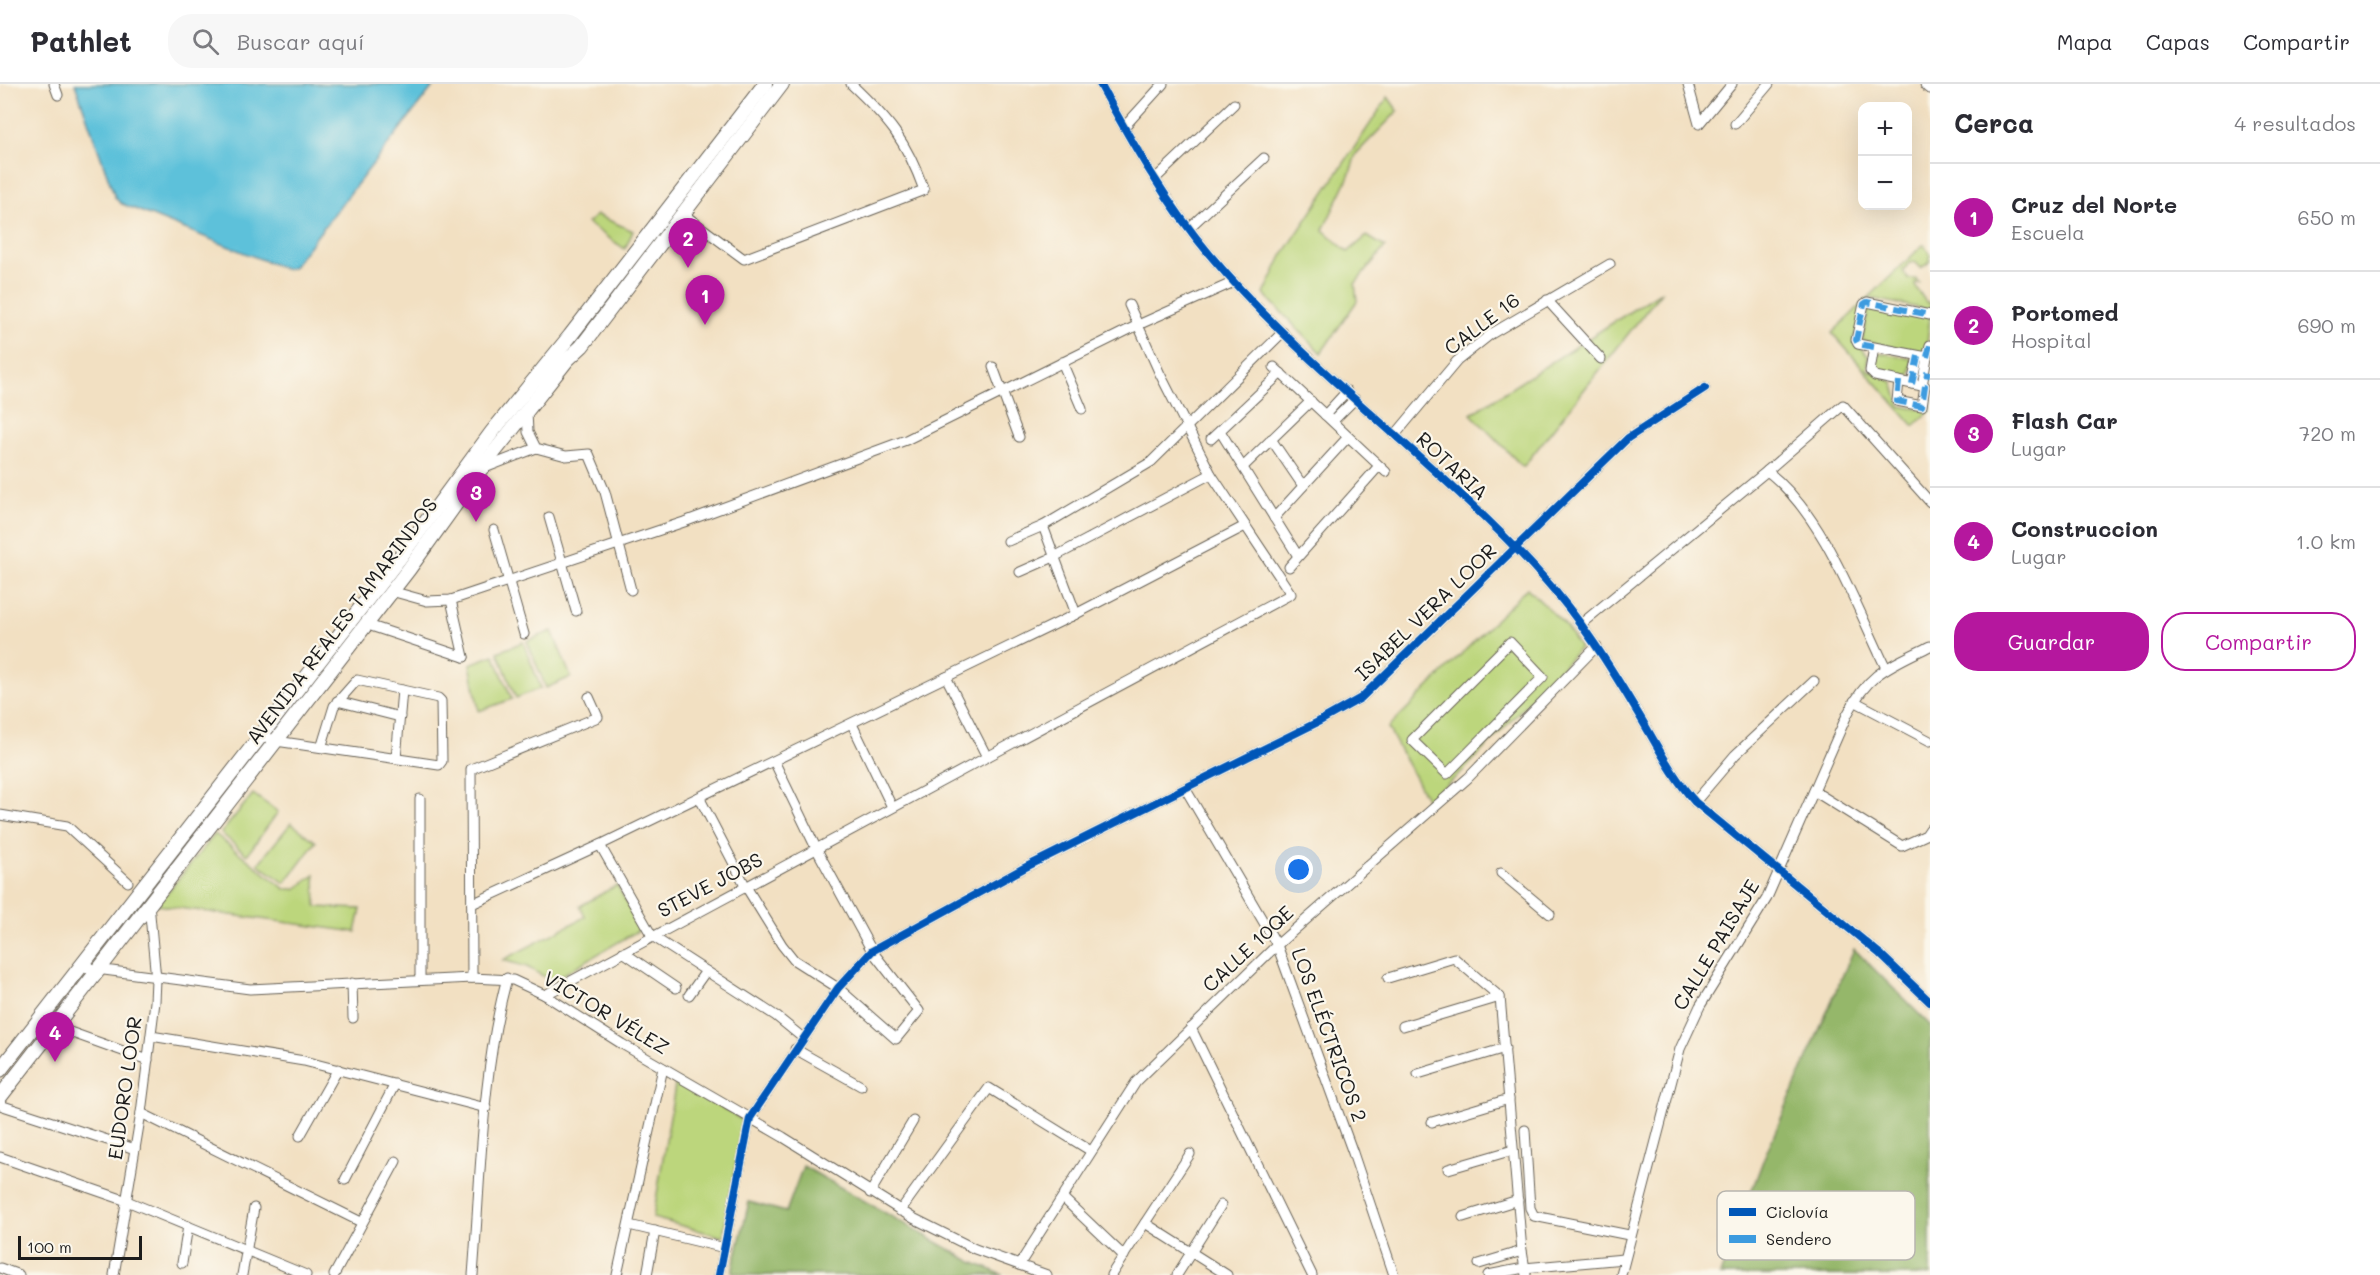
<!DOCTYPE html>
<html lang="es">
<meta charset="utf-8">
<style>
body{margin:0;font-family:Mali,sans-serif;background:#f7f7f7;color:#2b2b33}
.controls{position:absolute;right:18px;top:18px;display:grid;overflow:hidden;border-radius:12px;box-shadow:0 6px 24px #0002}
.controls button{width:54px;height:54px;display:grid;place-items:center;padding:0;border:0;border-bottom:2px solid #e1e1e2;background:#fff;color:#2b2b33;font:30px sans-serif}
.scale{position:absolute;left:18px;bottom:15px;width:124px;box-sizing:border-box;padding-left:6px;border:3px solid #1c1c1c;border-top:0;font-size:16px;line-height:21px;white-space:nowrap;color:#1c1c1c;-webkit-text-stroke:4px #fbf7ec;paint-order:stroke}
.you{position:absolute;left:1299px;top:786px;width:21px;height:21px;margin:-15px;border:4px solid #fff;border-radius:50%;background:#1a73e8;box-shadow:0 0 0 9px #1a73e833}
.badge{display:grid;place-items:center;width:39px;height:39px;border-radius:50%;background:#b5179e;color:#fff;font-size:20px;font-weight:700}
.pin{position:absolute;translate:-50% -50px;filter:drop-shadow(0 2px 3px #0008)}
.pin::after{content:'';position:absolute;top:32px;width:21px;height:18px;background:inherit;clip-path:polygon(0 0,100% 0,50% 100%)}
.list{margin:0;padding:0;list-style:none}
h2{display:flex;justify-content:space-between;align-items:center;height:78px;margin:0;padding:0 24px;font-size:26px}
h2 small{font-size:20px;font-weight:400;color:#7c7c81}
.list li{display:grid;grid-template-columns:39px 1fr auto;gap:18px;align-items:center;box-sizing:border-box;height:108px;padding:0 24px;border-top:2px solid #e1e1e2}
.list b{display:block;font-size:22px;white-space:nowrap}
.list p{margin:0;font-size:20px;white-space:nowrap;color:#7c7c81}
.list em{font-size:20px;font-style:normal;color:#7c7c81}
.actions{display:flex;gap:12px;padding:18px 24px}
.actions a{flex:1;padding:14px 0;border:2px solid #b5179e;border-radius:24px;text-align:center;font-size:21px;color:#b5179e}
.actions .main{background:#b5179e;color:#fff}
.icon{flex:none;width:33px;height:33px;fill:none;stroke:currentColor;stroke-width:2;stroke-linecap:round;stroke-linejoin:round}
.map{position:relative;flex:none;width:1930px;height:1191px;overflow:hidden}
header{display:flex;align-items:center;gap:36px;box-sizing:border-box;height:84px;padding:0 30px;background:#fff;border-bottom:2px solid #e1e1e2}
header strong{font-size:28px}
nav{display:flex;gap:33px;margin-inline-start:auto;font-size:21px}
.search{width:420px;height:54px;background:#f7f7f7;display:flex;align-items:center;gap:15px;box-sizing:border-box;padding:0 21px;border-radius:24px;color:#7c7c81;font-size:22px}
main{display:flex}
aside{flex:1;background:#fff}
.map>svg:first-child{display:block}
.green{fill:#bcd67b;stroke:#6c794c;stroke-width:1.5}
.forest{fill:#95b76b;stroke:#586a44;stroke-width:1.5}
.water{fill:#5dc1da;stroke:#3c6e7b;stroke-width:1.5}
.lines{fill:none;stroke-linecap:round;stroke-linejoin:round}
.street-casing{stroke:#676156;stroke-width:11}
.secondary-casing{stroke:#676156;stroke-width:16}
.primary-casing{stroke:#676156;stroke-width:17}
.street{stroke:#fff;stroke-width:9}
.secondary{stroke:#fff;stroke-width:14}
.primary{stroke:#fff;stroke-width:15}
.quiet{stroke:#3c9bdf;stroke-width:6;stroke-dasharray:12 6;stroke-linecap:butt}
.cycleway-casing{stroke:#fbf7ec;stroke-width:11}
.cycleway{stroke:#0057b8;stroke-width:8}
.labels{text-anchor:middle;stroke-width:4.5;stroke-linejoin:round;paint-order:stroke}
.street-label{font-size:20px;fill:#1c1c1c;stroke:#fbf7ec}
.key{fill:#fbf7ec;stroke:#b8b5ae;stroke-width:1.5}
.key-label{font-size:16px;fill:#1c1c1c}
</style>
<header>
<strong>Pathlet</strong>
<div class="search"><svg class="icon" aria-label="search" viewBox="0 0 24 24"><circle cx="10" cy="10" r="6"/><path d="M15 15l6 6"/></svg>Buscar aquí</div>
<nav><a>Mapa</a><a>Capas</a><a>Compartir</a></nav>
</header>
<main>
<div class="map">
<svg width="1930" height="1191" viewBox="0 0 1930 1191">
<rect width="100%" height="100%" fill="#fbf7ec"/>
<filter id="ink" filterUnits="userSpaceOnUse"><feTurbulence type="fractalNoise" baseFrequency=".0167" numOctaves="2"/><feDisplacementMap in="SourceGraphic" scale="12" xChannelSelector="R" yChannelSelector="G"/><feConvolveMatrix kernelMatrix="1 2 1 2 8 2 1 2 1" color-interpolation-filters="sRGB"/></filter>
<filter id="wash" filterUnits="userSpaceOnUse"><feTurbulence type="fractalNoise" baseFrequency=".008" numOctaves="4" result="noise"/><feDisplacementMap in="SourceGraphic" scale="24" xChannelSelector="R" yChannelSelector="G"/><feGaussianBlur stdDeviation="1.35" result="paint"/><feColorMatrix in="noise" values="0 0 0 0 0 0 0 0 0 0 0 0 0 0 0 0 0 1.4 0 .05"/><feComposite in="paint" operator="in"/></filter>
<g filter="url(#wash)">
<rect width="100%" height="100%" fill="#f2e0c2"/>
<g class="green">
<path d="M1388,13L1398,27L1356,70L1349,92L1323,146L1348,168L1367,152L1385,163L1355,200L1357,217L1321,269L1264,210L1282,172Z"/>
<path d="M597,131L633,147L625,165L587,139Z"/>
<path d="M1924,160L1930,171V178L1921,184L1915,178L1909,179L1903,187L1908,195H1916L1919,199H1915V202L1926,218L1930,219V226L1870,214L1853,256L1869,273L1867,285L1893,298L1900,322L1924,326L1928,322L1930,310V327L1914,342L1832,249Z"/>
<path d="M1662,207L1523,383L1471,330Z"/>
<path d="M1869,221L1930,233L1926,270L1862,257Z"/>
<path d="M1876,268L1913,275L1909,295L1872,288Z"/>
<path d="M1527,504L1564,540L1580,564L1460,690L1427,716L1388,644Z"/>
<path d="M552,547L571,593L546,604L527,557Z"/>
<path d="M523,558L541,604L516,614L498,568Z"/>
<path d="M494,571L512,615L479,627L470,580Z"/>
<path d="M253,710L278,728L247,771L221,749Z"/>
<path d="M291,739L316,758L285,799L258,780Z"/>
<path d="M215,750L285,805H295L315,791L316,823L361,825L356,848L157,821Z"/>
<path d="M617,801L641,845L552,897L527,883L503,876L585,833L580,822Z"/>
<path d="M676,996L744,1037L723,1153L653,1134Z"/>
</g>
<g class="forest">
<path d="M1854,865L1930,941V1191H1720L1764,1074Z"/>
<path d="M803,1082L970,1177L1003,1191H746L732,1188L749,1118L786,1128Z"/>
</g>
<path class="water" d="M75,0H435L292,184L285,185L120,119L115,113Z"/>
</g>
<g filter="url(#ink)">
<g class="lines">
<g class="street-casing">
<g id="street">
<path d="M54,0L58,11"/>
<path d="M1100,0C1132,59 1166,119 1210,171C1309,289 1439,378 1542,492C1580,534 1610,582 1639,631C1657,661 1672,692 1695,718L1880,870L1930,918"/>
<path d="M1688,0L1699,40L1732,0"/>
<path d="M1735,40L1769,0"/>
<path d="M1124,43L1163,0"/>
<path d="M1156,94L1234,20"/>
<path d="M682,129L744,175L924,106C906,56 889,36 851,0"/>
<path d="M1189,144L1264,74"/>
<path d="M1547,216L1601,275"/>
<path d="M1874,263L1870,287L1875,292L1922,302L1927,273L1858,260L1856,256L1864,220L1867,218L1930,231"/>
<path d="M1927,273L1930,261"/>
<path d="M1062,278L1082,325"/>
<path d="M993,283L1019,353"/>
<path d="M1274,283L1386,388"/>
<path d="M1899,297L1897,317L1922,322L1925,302H1922"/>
<path d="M1912,300L1918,272"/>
<path d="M527,328L528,348L536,364L566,372L589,370L605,408L631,506"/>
<path d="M1325,331L1347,307"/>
<path d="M1333,337L1355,315"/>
<path d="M1220,347L1298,472"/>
<path d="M1395,351L1457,277L1491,250L1610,180"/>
<path d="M1211,355L1281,289"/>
<path d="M1271,355L1303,402"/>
<path d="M1243,383L1311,317"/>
<path d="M482,385L536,364"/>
<path d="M1767,387L1843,321L1930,418"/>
<path d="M549,433L576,527"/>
<path d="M1274,434L1348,353"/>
<path d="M494,446L524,550"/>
<path d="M1008,457L1043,442L1151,378L1283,248"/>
<path d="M1289,483L1379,382"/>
<path d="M1020,488L1054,473L1211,390"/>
<path d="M391,507L427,517L451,516L684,438L906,356L1138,241L1234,198"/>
<path d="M451,516L464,573"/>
<path d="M1072,532L1245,442"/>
<path d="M365,540L464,573"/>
<path d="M1581,540L1767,387C1823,430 1855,520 1886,584"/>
<path d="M1510,558L1543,593L1447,690L1412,656Z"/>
<path d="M337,617L400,633"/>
<path d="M1854,617L1930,657"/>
<path d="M852,640L892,723"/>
<path d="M261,651L276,657L439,681L442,677L441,617L438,614L357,596L334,622L322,661"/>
<path d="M987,673L1291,510L1211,390L1160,290L1129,221"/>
<path d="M396,675L402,606"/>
<path d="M1185,704L1277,861L1353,1069L1394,1191"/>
<path d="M1814,707L1902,762L1926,751L1930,745"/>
<path d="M699,713L745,801L782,861L794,876L838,904L896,955L919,927L872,867L816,764L774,677"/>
<path d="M1695,718L1735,671L1814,597"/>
<path d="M0,731L67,742L128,798"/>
<path d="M600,761L652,852L776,932L803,954"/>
<path d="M1501,789L1550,830"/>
<path d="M472,820L600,761L1076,530L1043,442"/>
<path d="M623,868L676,904"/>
<path d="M81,883L250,905L472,894L513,896L545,911L622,960L783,1053L913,1134L975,1165L1047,1191"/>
<path d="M472,894L471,685L598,633L589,613"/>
<path d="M1388,894L1454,874L1500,913L1522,1167L1526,1191"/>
<path d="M420,896V715"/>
<path d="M352,899L353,934"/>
<path d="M545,911L987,673L946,593"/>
<path d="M689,911L706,887"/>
<path d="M53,942L148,976"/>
<path d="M1403,942L1500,913"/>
<path d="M1191,944L1312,1191"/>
<path d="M151,952L304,977L486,1024"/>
<path d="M795,965L861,1002"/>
<path d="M1418,990L1505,964"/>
<path d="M0,1021L135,1065"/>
<path d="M141,1029L361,1138"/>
<path d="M1432,1038L1509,1015"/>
<path d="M1525,1046L1530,1124L1534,1132L1629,1151"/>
<path d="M300,1052L338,985"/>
<path d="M0,1073L127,1117L306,1191"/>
<path d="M1448,1085L1513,1066"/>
<path d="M345,1096L395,1000"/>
<path d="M870,1109L913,1037"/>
<path d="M1063,1114L1124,1172"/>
<path d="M900,1127L989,1004L1091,1067"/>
<path d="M1463,1133L1518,1116"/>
<path d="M1145,1139L1227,1191"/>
<path d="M629,1141L725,1164"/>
<path d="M182,1179L188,1142"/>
<path d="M1479,1180L1522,1167"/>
<path d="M1019,1181L1136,998L1277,861L1468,694L1597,562"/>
<path d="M0,1184L19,1191"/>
<path d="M114,1191L141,1029L155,918L156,895L149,820"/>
<path d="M242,1191L254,1124"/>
<path d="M334,1191L396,1077"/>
<path d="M473,1191C481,1093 481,990 507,894"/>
<path d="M617,1191L663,984"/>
<path d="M647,1191L655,1147"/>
<path d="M719,1191L750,1034L838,904L872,867L1024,784L1318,638L1361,614L1628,354L1705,304"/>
<path d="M1111,1191L1190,1070"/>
<path d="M1177,1191L1221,1121"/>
<path d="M1488,1191L1524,1184L1624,1175"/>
<path d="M1621,1191L1680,965L1700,922L1767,814L1847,631C1869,588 1888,583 1930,562"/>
</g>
</g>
<g class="secondary-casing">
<g id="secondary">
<path d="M0,986L398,476L492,348L570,252L765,0"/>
<path d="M0,1013L409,485L480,386L567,276L582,262L782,0"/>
</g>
</g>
<g class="primary-casing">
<path id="primary" d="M1928,0L1930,2"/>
</g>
<use href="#street" class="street"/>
<use href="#secondary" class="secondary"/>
<use href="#primary" class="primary"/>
<g class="quiet">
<path d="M1874,263L1858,260L1856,256L1864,220L1867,218L1930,231"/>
<path d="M1927,273L1930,261"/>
<path d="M1924,290L1930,291"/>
<path d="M1899,297L1897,317L1922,322L1925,302H1922"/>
<path d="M1912,300L1918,272"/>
</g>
<g class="cycleway-casing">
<g id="cycleway">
<path d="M1100,0C1132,59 1166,119 1210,171C1309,289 1439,378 1542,492C1580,534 1610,582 1639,631C1657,661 1672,692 1695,718L1880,870L1930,918"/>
<path d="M719,1191L750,1034L838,904L872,867L1024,784L1318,638L1361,614L1628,354L1705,304"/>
</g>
</g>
<use href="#cycleway" class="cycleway"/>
</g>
</g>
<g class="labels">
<g class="street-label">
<text transform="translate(1482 240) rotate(-37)" y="7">CALLE 16</text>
<text transform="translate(1452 382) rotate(43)" y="7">ROTARIA</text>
<text transform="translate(1426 528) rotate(-44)" y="7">ISABEL VERA LOOR</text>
<text transform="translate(342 537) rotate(-53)" y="7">AVENIDA REALES TAMARINDOS</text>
<text transform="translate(710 801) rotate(-28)" y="7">STEVE JOBS</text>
<text transform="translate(1716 861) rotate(-59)" y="7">CALLE PAISAJE</text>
<text transform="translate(1248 865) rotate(-43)" y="7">CALLE 10QE</text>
<text transform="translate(606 929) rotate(31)" y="7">VICTOR VÉLEZ</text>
<text transform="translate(1329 951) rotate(70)" y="7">LOS ELÉCTRICOS 2</text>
<text transform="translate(125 1004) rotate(-82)" y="7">EUDORO LOOR</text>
</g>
</g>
<rect x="1717" y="1107" width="198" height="69" rx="9" class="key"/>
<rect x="1729" y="1124" width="27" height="8" fill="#0057b8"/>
<rect x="1729" y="1151" width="27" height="8" fill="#3c9bdf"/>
<g class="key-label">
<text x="1766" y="1134">Ciclovía</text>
<text x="1766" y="1161">Sendero</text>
</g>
</svg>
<div class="controls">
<button>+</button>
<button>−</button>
</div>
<div class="scale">100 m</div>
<div class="you"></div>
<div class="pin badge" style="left:705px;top:241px">1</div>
<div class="pin badge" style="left:688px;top:184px">2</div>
<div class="pin badge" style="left:476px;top:438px">3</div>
<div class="pin badge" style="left:55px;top:978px">4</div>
</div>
<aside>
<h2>Cerca<small>4 resultados</small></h2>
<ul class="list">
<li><span class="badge">1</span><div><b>Cruz del Norte</b><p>Escuela</p></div><em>650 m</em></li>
<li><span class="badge">2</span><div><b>Portomed</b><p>Hospital</p></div><em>690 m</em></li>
<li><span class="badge">3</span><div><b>Flash Car</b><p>Lugar</p></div><em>720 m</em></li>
<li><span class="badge">4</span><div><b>Construccion</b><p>Lugar</p></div><em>1.0 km</em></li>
</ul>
<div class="actions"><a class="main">Guardar</a><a>Compartir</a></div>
</aside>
</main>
